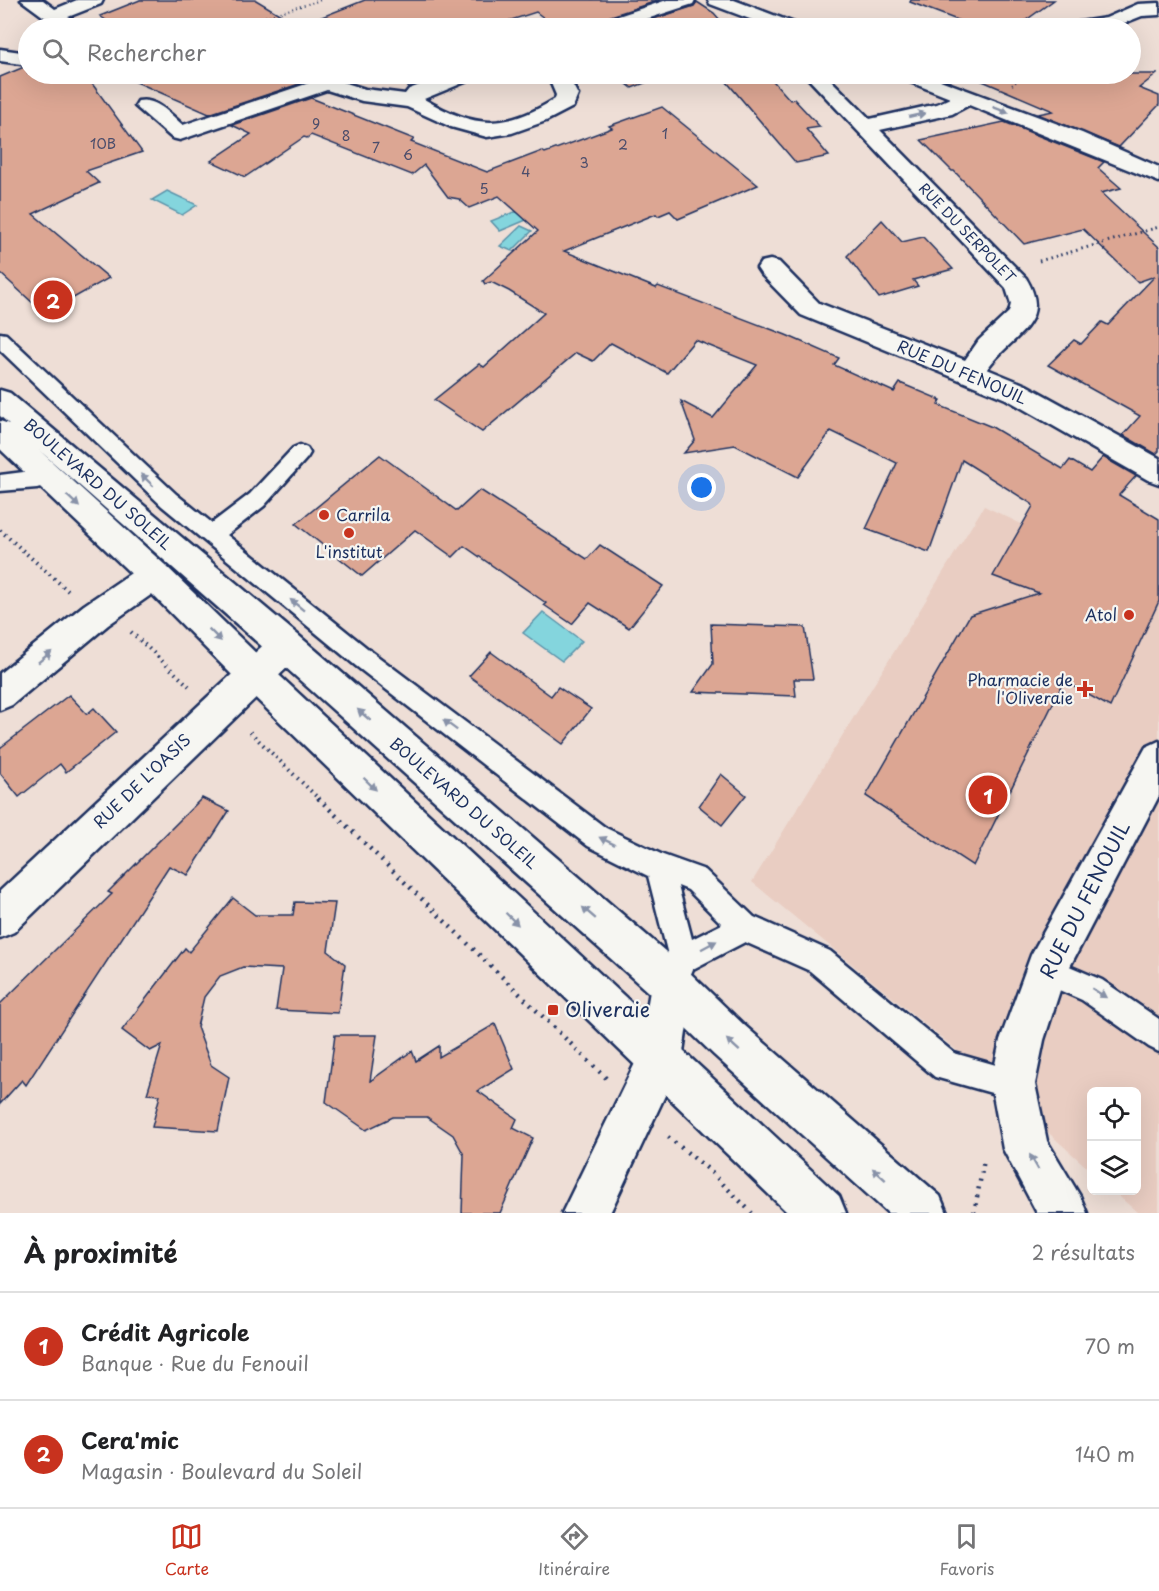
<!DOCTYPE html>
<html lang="fr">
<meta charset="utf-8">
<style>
body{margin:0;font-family:"Playpen Sans",sans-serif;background:#f2f2f2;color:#202124}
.controls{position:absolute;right:18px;bottom:18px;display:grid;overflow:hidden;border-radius:9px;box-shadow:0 6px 24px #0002}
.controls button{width:54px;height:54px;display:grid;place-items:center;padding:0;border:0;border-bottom:2px solid #e0e0e0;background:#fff;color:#202124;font:30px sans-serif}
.you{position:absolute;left:702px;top:488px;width:21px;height:21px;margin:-15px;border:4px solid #fff;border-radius:50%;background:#1a73e8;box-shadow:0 0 0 9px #1a73e833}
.badge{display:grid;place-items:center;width:39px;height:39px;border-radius:50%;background:#c8321e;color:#fff;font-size:20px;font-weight:700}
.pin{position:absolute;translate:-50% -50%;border:3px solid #fff;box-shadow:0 2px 6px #0006}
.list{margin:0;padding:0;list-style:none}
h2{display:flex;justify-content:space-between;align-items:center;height:78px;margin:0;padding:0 24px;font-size:26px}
h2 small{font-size:20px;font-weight:400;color:#757577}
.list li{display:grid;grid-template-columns:39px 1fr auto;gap:18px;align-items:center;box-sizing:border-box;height:108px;padding:0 24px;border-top:2px solid #e0e0e0}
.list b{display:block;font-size:22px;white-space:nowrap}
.list p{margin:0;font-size:20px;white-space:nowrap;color:#757577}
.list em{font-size:20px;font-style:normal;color:#757577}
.icon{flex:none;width:33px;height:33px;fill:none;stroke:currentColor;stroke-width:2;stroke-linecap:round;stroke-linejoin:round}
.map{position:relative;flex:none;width:1159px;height:1213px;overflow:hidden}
.search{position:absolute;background:#fff;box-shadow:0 6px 24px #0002;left:18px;right:18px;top:18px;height:66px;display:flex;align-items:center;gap:15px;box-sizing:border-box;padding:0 21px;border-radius:33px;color:#757577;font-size:22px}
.sheet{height:294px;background:#fff}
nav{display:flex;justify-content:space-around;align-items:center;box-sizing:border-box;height:84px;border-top:2px solid #e0e0e0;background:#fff;font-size:16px;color:#757577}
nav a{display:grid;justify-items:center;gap:3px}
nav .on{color:#c8321e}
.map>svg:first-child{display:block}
.built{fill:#e9cdc2}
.water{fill:#84d5dd;stroke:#5a93aa;stroke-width:1.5}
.building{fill:#dca693;stroke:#1b2f5e;stroke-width:1.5}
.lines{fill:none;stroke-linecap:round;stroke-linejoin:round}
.service-casing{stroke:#1b2f5e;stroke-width:5}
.minor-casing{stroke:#1b2f5e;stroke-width:5}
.secondary-casing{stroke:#1b2f5e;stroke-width:5}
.path-far3{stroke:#1b2f5e;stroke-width:2;stroke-dasharray:1 3;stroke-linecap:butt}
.path-far2{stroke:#1b2f5e;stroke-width:3;stroke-dasharray:1.5 4;stroke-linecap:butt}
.path-far1{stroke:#1b2f5e;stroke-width:4;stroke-dasharray:1.5 4.5;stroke-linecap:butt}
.path{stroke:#1b2f5e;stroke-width:4.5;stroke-dasharray:2 6;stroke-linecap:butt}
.service{fill:#f6f6f2;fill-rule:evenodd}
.minor{fill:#f6f6f2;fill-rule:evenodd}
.secondary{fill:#f6f6f2;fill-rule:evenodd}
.oneway{fill:#8892a8}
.poi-dot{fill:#c8321e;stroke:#f6f6f2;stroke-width:2}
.labels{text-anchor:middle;stroke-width:4.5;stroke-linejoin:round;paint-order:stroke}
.number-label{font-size:14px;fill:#4b4d6b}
.far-street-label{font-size:14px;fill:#1b2f5e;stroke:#f6f6f2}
.street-label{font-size:16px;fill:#1b2f5e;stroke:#f6f6f2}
.poi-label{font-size:16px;fill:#1b2f5e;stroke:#f6f6f2;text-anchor:end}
.near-street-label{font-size:20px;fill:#1b2f5e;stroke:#f6f6f2}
.near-poi-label{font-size:20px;fill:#1b2f5e;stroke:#f6f6f2;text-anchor:start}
</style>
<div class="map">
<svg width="1159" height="1213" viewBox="0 0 1159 1213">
<rect width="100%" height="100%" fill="#eeded6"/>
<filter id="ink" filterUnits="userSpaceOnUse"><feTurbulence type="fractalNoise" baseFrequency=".0167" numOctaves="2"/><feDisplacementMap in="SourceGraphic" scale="12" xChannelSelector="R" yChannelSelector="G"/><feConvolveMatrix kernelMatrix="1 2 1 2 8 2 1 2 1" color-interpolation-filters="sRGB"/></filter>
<g filter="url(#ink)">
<path class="built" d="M984,506L1075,550L1159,595V1213H1138L1113,1191L1136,1190V1092H1092L1091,1171L960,1053L752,882Z"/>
<g class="water">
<path d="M167,191L197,205L182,215L152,200Z"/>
<path d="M514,212L525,213L531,218L500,231L491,221Z"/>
<path d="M521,226L532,231L512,251L500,246Z"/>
<path d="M543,612L582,641L562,661L523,633Z"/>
</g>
<g class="building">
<path d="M140,0H256L299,26L365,0H660L593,22L589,28H557L536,12L486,28H108L114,26L100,16Z"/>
<path d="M911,0H1054L1015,28H978L910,2Z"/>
<path d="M697,2L714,13L727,28H625L694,6Z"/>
<path d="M24,67H28V74H85L142,152L86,171L99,183L33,214L109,278L45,314L0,273V77Z"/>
<path d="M118,74H344L334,77L326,75L209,114Z"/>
<path d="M614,74H668L632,88Z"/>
<path d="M720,74H767L790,100L794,99L820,127L806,129L829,156L796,163Z"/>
<path d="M966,74H1157L1139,88L1159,96V105L1119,147L1038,114L1053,111Z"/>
<path d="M311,98L414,139L411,142L487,172L542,151L545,153L612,128L609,126L662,107L758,185L678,219L670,211L658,216L656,214L564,251L656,288L658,286L786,335L839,358L834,365L894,392L900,383L941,400L938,405L992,427L1063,469L1070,460L1090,472L1103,457L1136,476L1119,495L1159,519V601L1110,707L1064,681L973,866L866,796L970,615L1039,593L993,576L1033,506L1032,504L962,460L929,552L866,529L897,463L831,431L798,477L735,445L684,453L695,440L681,401L713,418L757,365L695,340L667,373L611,343L593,361L576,353L482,432L434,400L479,364L484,367L544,313L509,291L491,282L485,284L483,281L538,231L499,196L469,208L459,199L448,197L424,165L412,175L311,135L307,138L304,137L245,177L211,161L251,134L232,125Z"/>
<path d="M1004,122L1104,162L1098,168L1121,188L1101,193L1159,247V451L1156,454L1123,435L1140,416L1048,365L1074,340L1081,344L1102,322L1108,325L1155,276L1138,282L1083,229L1024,244L954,171H952L921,140Z"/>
<path d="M882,220L902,242L923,237L953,269L913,280L918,286L879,298L847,256Z"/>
<path d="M380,455L457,511L480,490L587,559L600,545L663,586L629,628L590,603L572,624L544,605L546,603L464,546L453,557L415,530L362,576L296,524Z"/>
<path d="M711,624L805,627L813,679H794L796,696L693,692L713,664Z"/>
<path d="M491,652L551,696L558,687L591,709L563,744L469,676Z"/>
<path d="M69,695L87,714L94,708L116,732L66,772L60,764L19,797L0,773V748Z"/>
<path d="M721,774L746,795L722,825L699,806Z"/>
<path d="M202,798L229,811L188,875L169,866L26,1085L22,1080L0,1104V1004L112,894L108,892Z"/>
<path d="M233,898L255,915H293L295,902L335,903L328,951L345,964L338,1013L276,1010L282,969L243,967L220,976L204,997L197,1027L211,1065L229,1077L218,1131L152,1127L160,1095L147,1094L162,1045L150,1051L122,1030L185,948L189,952Z"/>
<path d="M495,1024L514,1069L478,1091L517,1119L513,1128L533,1138L500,1213H462L464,1155L453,1135L427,1117H393L366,1130L326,1102L335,1035H377L370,1081L412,1051L416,1061L439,1046V1057Z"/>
</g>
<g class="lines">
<g class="service-casing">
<g id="service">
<path d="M0,333L6,334L176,494L212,523L250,494L293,448L300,445L307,448L310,453L307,458L264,506L227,535L372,652L606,828L663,855L705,870L754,917L830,951L954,1053L1024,1073L1028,1084L1024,1095L1013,1099L935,1077L810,971L745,942L693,969L682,995L672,999L662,995L658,985L669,959L648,876L588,846L356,666L162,506L0,350ZM678,886L688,890L722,924L692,939Z"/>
<path d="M47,469L54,471L57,477L54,483L37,488L0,491V475Z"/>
<path d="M1046,956L1102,980L1159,1019V1052L1149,1047L1082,1000L1036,980L1032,970L1036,960Z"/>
</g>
</g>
<g class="minor-casing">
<g id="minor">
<path d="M21,0H43L55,9L77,0H103L101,4L68,17L80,28H59Z"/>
<path d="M667,0H695L693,4L619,28H591L594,24Z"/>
<path d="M708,0H734L797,24L800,28H774L710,4Z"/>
<path d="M1159,3V15L1142,16L1112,28L1071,27L1074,23L1106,18L1138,4Z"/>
<path d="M0,49L28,53V65L0,61Z"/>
<path d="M450,74H478L475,78L424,99C475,129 505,130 555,99L556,95L547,74H567L578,95L573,107L546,121L512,133L487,137L451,127L407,107L362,101L327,90L180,140L172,138L135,106L138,101C156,97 170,114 183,125L327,77L365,89L405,94L409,89Z"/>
<path d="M804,74H825L870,119L937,104L950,98L900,78L897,74H924L1082,133L1159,167V182L969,105L952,114L880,130L1026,278C1054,324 1010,336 987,369L1026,385L1159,458V484L1148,480L1006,399L801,315L761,274L757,268L761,262L770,260L779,262L819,303L965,360L979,340L1009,312L1011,304L1006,288Z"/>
<path d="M154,561L165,565L170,575L165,585L108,625L12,705L0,710V673L84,605L143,565Z"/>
<path d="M286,631L298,635L303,646L298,657L14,932L0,938V891L274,635Z"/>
<path d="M1159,741V796L1064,978L1044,1040L1035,1084L1047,1141L1080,1196L1087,1213H1037L1003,1149L991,1084L1000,1040L1031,955L1146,747Z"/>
<path d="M672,964L687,970L693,985L682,1059L675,1074L610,1213H562L639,1055L651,985L657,970Z"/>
</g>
</g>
<g class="secondary-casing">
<path id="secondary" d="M0,390L10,393L298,635L687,970L744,1025L940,1196L947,1213H888L714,1055L657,1000L274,657L38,449L165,565L266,663L839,1196L846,1213H788L242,685L143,585L0,449V421L9,424L0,416Z"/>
</g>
<g class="path-far3">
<path d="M227,28L321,0"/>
<path d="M1012,85L1026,74"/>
</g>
<path class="path-far2" d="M1039,261L1159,227"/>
<g class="path-far1">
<path d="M0,530L68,591"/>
<path d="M131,632L189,686"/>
<path d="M250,732L320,800"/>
</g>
<g class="path">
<path d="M318,798L606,1078"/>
<path d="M668,1137L709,1170L752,1213"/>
<path d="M974,1213L984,1160"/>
</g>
<use href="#service" class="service"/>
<use href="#minor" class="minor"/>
<use href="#secondary" class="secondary"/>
</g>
<defs><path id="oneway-solid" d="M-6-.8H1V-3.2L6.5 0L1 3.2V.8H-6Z" transform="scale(1.5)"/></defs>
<g class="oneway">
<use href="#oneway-solid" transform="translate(1001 110) rotate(21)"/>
<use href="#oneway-solid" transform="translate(917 115) rotate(-13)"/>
<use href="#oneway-solid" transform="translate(147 480) rotate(-136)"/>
<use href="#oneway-solid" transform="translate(73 501) rotate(43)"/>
<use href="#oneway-solid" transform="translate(297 605) rotate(-141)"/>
<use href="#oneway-solid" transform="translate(215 635) rotate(45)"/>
<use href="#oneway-solid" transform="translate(45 657) rotate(-39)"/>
<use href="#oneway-solid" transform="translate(364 715) rotate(-139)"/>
<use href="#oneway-solid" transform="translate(450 725) rotate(-143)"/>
<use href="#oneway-solid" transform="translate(370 784) rotate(44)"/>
<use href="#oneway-solid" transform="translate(607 841) rotate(-154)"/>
<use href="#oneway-solid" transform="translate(589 913) rotate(-139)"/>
<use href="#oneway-solid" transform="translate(512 919) rotate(44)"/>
<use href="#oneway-solid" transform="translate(709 945) rotate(-28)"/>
<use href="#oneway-solid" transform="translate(1099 993) rotate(33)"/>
<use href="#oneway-solid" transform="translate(733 1045) rotate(-138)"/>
<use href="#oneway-solid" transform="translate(1034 1162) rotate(-120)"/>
<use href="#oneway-solid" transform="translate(879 1174) rotate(-138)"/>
</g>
</g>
<g class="poi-dot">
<circle cx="324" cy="515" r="6"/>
<circle cx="349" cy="533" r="6"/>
<circle cx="1129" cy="615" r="6"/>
<path d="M1082 680h6v6h6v6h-6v6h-6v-6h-6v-6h6z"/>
<rect x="547" y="1004" width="12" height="12" rx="3"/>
</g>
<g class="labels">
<g class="number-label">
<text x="316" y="129">9</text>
<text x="665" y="139">1</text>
<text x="346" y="141">8</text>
<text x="103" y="149">10B</text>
<text x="623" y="150">2</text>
<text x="376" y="153">7</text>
<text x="408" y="160">6</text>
<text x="584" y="168">3</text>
<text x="526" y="177">4</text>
<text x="484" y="194">5</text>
</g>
<g class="far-street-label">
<text transform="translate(967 233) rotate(46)" y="5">RUE DU SERPOLET</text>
</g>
<g class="street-label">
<text transform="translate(962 372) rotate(23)" y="6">RUE DU FENOUIL</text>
<text transform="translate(98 484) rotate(41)" y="6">BOULEVARD DU SOLEIL</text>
<text transform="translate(142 781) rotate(-44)" y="6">RUE DE L'OASIS</text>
<text transform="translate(464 803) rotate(41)" y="6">BOULEVARD DU SOLEIL</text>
</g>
<g class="poi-label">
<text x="336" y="521" text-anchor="start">Carrila</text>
<text x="349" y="558" text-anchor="middle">L'institut</text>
<text x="1117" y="621">Atol</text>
<text x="1073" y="686">Pharmacie de<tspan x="1073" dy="18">l'Oliveraie</tspan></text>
</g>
<g class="near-street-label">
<text transform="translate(1085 900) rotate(-63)" y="7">RUE DU FENOUIL</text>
</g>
<g class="near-poi-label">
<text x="565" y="1017">Oliveraie</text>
</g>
</g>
</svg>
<div class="controls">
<button><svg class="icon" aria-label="locate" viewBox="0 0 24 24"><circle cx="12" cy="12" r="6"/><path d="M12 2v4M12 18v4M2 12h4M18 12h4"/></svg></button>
<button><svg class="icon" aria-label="layers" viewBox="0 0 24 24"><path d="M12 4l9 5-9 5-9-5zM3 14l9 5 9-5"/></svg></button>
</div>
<div class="you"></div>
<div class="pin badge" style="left:988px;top:795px">1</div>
<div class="pin badge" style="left:53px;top:300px">2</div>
<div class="search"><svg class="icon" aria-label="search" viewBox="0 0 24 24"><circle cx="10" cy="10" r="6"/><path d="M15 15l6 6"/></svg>Rechercher</div>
</div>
<section class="sheet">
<h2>À proximité<small>2 résultats</small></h2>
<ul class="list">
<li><span class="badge">1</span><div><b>Crédit Agricole</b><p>Banque · Rue du Fenouil</p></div><em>70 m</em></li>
<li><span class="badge">2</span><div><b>Cera'mic</b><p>Magasin · Boulevard du Soleil</p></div><em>140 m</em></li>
</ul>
</section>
<nav>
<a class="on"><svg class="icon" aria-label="map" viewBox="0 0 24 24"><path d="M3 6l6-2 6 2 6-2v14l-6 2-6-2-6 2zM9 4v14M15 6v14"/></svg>Carte</a>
<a><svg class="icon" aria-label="directions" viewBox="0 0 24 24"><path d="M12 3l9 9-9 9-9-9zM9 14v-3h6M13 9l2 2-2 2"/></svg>Itinéraire</a>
<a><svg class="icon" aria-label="saved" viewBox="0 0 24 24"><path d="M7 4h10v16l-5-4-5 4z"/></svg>Favoris</a>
</nav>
